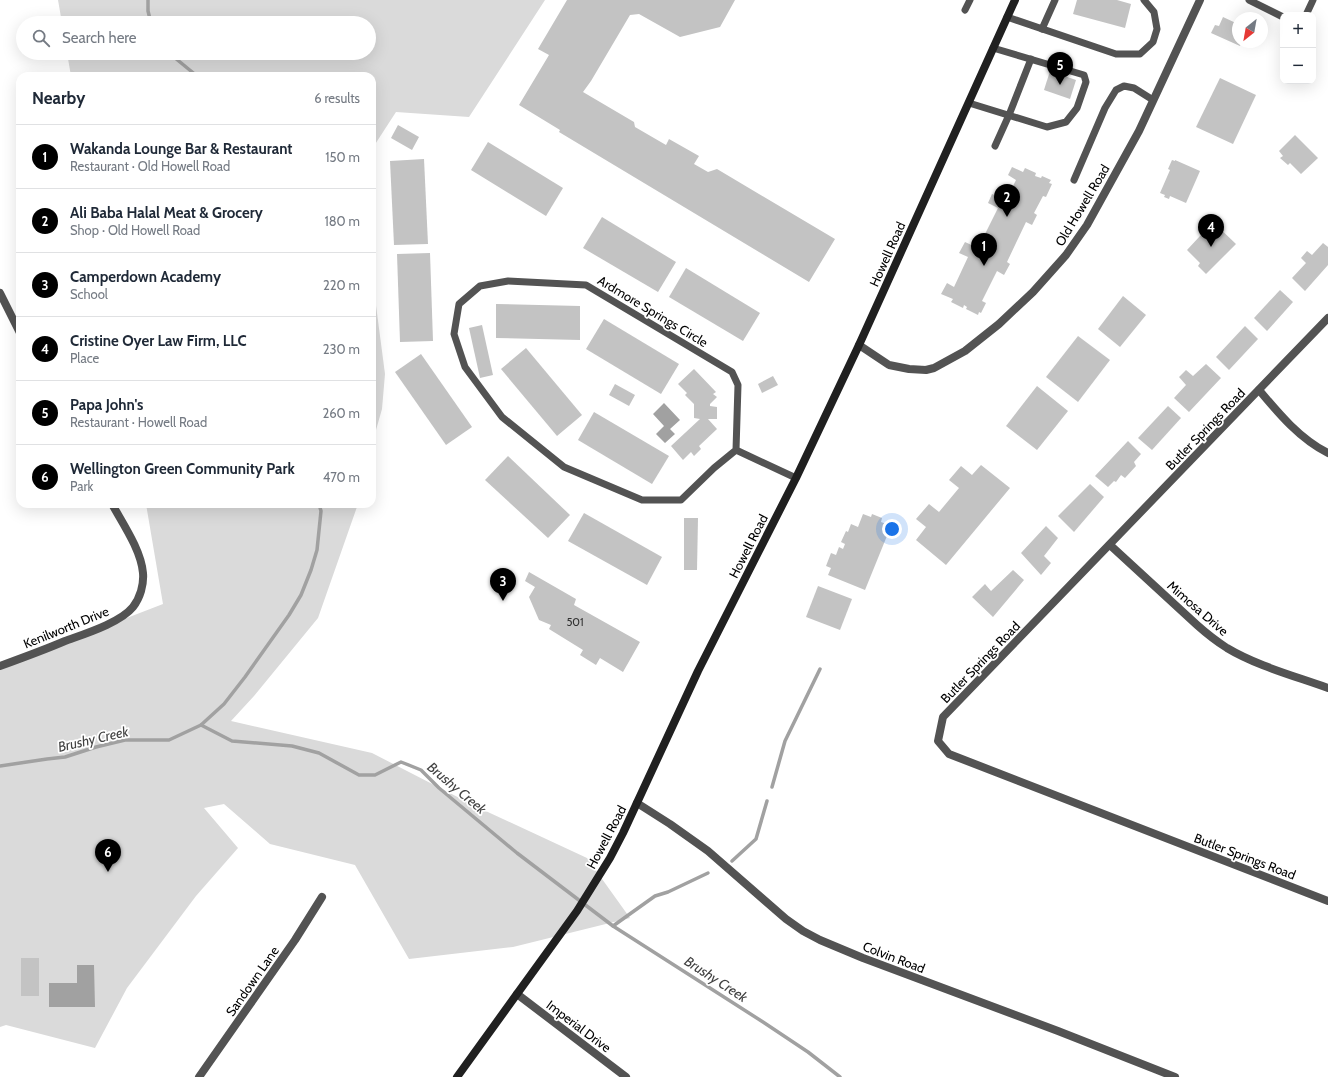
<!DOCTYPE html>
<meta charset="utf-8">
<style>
body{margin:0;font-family:Cabin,sans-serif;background:#f6f6f7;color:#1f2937}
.controls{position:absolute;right:12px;top:12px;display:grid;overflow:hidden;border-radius:8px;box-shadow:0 4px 16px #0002}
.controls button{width:36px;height:36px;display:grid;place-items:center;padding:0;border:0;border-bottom:1px solid #e0e1e3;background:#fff;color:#1f2937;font:20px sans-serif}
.compass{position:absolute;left:1232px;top:12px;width:36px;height:36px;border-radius:50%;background:#fff;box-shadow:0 4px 16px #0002;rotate:211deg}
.you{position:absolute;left:892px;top:529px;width:14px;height:14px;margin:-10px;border:3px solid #fff;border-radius:50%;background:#1a73e8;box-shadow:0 0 0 6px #1a73e833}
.badge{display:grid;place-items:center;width:26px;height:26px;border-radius:50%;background:#000;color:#fff;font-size:13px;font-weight:700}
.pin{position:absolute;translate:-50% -33px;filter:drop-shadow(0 1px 2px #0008)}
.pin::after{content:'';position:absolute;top:21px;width:14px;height:12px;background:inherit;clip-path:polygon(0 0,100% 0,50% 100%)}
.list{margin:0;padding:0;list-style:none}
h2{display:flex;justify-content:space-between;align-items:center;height:52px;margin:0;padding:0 16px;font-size:17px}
h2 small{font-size:13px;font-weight:400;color:#747a83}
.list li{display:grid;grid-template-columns:26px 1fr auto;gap:12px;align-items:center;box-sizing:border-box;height:64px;padding:0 16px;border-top:1px solid #e0e1e3}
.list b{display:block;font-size:15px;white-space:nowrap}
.list p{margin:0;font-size:13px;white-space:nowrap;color:#747a83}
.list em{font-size:13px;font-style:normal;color:#747a83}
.icon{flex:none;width:22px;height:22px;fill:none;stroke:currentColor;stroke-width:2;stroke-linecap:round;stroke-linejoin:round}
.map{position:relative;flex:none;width:1328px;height:1077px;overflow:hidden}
.search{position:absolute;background:#fff;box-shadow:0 4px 16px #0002;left:16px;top:16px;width:360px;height:44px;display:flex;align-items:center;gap:10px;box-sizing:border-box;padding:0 14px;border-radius:22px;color:#747a83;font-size:15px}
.panel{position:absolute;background:#fff;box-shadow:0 4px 16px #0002;left:16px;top:72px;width:360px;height:436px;border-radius:12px}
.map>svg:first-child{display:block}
.green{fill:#dadada}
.water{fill:#a1a1a1}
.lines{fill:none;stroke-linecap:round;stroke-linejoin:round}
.stream{stroke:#a1a1a1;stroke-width:3.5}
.building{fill:#c3c3c3}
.service{stroke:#535353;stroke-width:7}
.minor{stroke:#535353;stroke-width:8}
.secondary{stroke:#202020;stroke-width:8}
.labels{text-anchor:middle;stroke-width:3.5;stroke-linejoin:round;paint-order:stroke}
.number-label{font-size:11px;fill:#313131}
.street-label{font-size:13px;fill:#000;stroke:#fff}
.water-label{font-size:14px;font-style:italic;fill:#424242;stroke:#fff}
</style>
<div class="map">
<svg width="1328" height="1077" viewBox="0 0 1328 1077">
<rect width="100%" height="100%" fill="#fff"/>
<g class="green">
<path d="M58,0H545L469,117L396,112L372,149V76H71L67,53H369V23H62Z"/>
<path d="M372,275L385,374L382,409L372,444Z"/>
<path d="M146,504H358L318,618L254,696L231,721L372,753L477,807L587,858L630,918L513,947L409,959L355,865L270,844L224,804L204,808L238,848L196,896L127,988L95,1048L6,1025L0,1027V667L163,604Z"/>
</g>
<g class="water">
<path d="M664,403L680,420L670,429L675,434L665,443L656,434L664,426L653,414Z"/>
<path d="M77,965H94L95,1007H49V983H77Z"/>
</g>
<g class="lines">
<g class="stream">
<path d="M148,0V11L151,23"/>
<path d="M169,53L197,76"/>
<path d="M201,725L232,741L292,746L319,753L359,775H375L401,762L421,770L439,788L517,853L613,926L763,1022L808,1052L840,1077"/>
<path d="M0,766L47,759L65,757L96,747L125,740H169L201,725L224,704L245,677L289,615L301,595L311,570L317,550L321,511L319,504"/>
<path d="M772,787L785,741L820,669"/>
<path d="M732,861L756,839L767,801"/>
<path d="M613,926L655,896L668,892L708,873"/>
</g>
</g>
<g class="building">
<path d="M567,0H735L720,27L680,37L639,14L630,15L591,81L583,92L634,122L635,127L666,145L669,139L699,156L694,164L708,172L717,169L835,239L809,282L559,132L560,130L519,105L549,55L538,49Z"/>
<path d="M1077,0H1117L1131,4L1125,28L1073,14Z"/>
<path d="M1223,17L1238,24V42H1242L1240,46L1211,33L1215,25L1219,26Z"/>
<path d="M1050,71L1076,80L1070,99L1044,90Z"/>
<path d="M1220,78L1256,95L1233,144L1196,127Z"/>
<path d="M398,125L419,137L412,150L391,138Z"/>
<path d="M1295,135L1318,158L1301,174L1290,163L1288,165L1280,158L1283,156L1279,151Z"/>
<path d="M488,142L563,188L546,216L471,170Z"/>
<path d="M424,159L428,244L394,245L390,161Z"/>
<path d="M1172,160L1175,161V160L1200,171L1186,203L1170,196L1169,199L1164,197L1165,195L1160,193L1170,170L1168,169Z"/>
<path d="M1012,167L1023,172L1025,168L1036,173L1035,176L1041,178L1042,176L1051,180L1049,183L1052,184L1046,197L1043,196L1034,213L1037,215L1032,225L1026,222L1007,262L1010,264L1004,275L997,271L982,301L986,303L981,313L979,312L978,315L966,309L967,307L964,305L963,308L951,302L953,299L941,294L947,283L954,287L968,257L959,253L965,242L978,248L998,208L988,203L992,194L1006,200L1016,180L1008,175Z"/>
<path d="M602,217L676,262L658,292L583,248Z"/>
<path d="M1213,222L1236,244L1206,274L1198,266L1200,263L1187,250Z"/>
<path d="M1323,243L1328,247V265L1305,291L1292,278L1306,263L1301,258L1307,251L1312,255Z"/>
<path d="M430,253L433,341L400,342L397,254Z"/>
<path d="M686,268L760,313L743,341L669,297Z"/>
<path d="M1280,290L1293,302L1267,331L1254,318Z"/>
<path d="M1123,296L1146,315L1120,347L1098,329Z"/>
<path d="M496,304L580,306V340L496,338Z"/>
<path d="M604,319L679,364L661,394L586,349Z"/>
<path d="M482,325L493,375L480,378L469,328Z"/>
<path d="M1245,326L1258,339L1229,370L1216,357Z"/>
<path d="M1078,336L1110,360L1078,402L1046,377Z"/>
<path d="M526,348L582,415L557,436L501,369Z"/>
<path d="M421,354L472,427L446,445L395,372Z"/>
<path d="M1206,364L1221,378L1189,412L1174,398L1186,385L1179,377L1186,370L1193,376Z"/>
<path d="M694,369L716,392L713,394L717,397L710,404V406L717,407V419H708L717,429L699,446L701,449L694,456L691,452L683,460L671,446L700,419L694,418V404L685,395L687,393L678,384Z"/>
<path d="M773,376L778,385L762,393L758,384Z"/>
<path d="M615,384L635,395L629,406L609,395Z"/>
<path d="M1037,386L1068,411L1037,450L1006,426Z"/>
<path d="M1168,406L1181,418L1152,450L1138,438Z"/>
<path d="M594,412L669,456L652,484L578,440Z"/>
<path d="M1128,441L1141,454L1134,462L1136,466L1125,478L1121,475L1116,482L1114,481L1108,487L1095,476Z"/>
<path d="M508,456L570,515L548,538L485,480Z"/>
<path d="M981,465L1010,488L946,565L916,540L926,527L916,519L929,504L939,512L959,488L949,480L961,466L972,475Z"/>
<path d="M1090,484L1104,497L1074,532L1058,516Z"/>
<path d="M584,513L662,557L647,585L568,541Z"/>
<path d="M863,514L871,517L872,514L882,518L881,522L891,526L865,590L828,575L831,568L826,566L831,553L836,555L839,547L843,549L845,544L841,542L846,531L848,532L851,524L858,527Z"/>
<path d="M684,518H698L697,570H684Z"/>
<path d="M1046,526L1058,538L1044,556L1051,563L1041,575L1021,553Z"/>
<path d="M1013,570L1024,580L993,617L972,597L985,584L991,591Z"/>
<path d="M529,572L576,599L574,605L640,642L623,672L600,658L596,665L580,655L583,650L549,629L551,625L539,620L529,597L535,587L525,581Z"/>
<path d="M818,586L852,599L840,630L806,617Z"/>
<rect x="21" y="958" width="18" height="38"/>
</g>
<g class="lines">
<g class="service">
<path d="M1249,0L1283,17"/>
<path d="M965,10L970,0"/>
<path d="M1306,15L1313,0"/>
<path d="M1007,17L1116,54H1140L1153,42L1157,29L1154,12L1144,0"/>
<path d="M1042,29L1055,0"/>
<path d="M969,103L1047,127L1066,122L1077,108L1086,82L1084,75L993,48"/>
<path d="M995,146L1009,115L1031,59"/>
<path d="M1074,180L1105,108L1116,90L1124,86L1134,88L1153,100"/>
<path d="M736,450L714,468L681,500H642L564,467L502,417L465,367L454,334L459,304L480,286L508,281L586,285L732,372L738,385L736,450L796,478"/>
</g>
<g class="minor">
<path d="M0,293L20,333"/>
<path d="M1328,318L943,717L938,741L949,754L1328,901"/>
<path d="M859,345L889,365L909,369L926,370L934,368L965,351L999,324L1033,292L1066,255L1087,225L1139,131L1200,0"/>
<path d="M1259,390C1279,414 1300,439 1328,453"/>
<path d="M1110,545L1197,625C1206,633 1216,641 1227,648C1257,666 1295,676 1328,688"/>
<path d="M0,666C22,658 44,650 65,641C84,634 120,623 133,607C140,598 144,585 143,573C141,550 123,524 112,504"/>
<path d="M637,803L670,824L708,851L786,919L803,931L820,940L863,958L1058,1031L1175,1077"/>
<path d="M517,994L626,1077"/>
<path d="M199,1077L295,940L322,897"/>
</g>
<path class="secondary" d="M457,1077L577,911L610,858L623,833L698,671L796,478L859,345L1015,0"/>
</g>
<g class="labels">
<g class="number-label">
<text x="575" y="626">501</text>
</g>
<g class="street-label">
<text transform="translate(1082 205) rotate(-59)" y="5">Old Howell Road</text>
<text transform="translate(887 254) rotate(-66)" y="5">Howell Road</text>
<text transform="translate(653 311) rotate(31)" y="5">Ardmore Springs Circle</text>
<text transform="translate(1205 429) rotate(-46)" y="5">Butler Springs Road</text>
<text transform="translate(748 546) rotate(-63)" y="5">Howell Road</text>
<text transform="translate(1198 608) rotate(41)" y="5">Mimosa Drive</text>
<text transform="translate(66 627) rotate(-22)" y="5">Kenilworth Drive</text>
<text transform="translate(980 662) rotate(-46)" y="5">Butler Springs Road</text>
<text transform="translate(606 837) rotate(-62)" y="5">Howell Road</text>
<text transform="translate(1245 856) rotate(21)" y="5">Butler Springs Road</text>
<text transform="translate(894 957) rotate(21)" y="5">Colvin Road</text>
<text transform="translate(252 981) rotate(-55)" y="5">Sandown Lane</text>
<text transform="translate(579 1026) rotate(37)" y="5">Imperial Drive</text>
</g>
<g class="water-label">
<text transform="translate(93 739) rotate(-13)" y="5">Brushy Creek</text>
<text transform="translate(457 788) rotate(40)" y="5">Brushy Creek</text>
<text transform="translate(716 979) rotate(33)" y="5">Brushy Creek</text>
</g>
</g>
</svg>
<div class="controls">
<button>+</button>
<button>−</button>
</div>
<svg class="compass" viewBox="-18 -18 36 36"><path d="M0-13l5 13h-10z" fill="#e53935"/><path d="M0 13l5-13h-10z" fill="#747a83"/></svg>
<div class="you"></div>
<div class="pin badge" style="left:984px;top:266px">1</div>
<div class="pin badge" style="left:1007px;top:217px">2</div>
<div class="pin badge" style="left:503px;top:601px">3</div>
<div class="pin badge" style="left:1211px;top:247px">4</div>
<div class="pin badge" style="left:1060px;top:85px">5</div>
<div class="pin badge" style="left:108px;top:872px">6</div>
<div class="search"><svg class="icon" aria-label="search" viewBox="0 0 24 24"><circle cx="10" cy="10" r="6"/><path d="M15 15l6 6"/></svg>Search here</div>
<section class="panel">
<h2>Nearby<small>6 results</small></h2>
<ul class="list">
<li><span class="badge">1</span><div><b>Wakanda Lounge Bar &amp; Restaurant</b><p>Restaurant · Old Howell Road</p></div><em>150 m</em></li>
<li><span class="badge">2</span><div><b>Ali Baba Halal Meat &amp; Grocery</b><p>Shop · Old Howell Road</p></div><em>180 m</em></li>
<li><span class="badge">3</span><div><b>Camperdown Academy</b><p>School</p></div><em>220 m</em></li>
<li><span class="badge">4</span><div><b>Cristine Oyer Law Firm, LLC</b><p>Place</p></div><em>230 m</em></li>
<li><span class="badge">5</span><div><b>Papa John's</b><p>Restaurant · Howell Road</p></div><em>260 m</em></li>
<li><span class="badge">6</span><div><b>Wellington Green Community Park</b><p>Park</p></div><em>470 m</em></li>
</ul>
</section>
</div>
